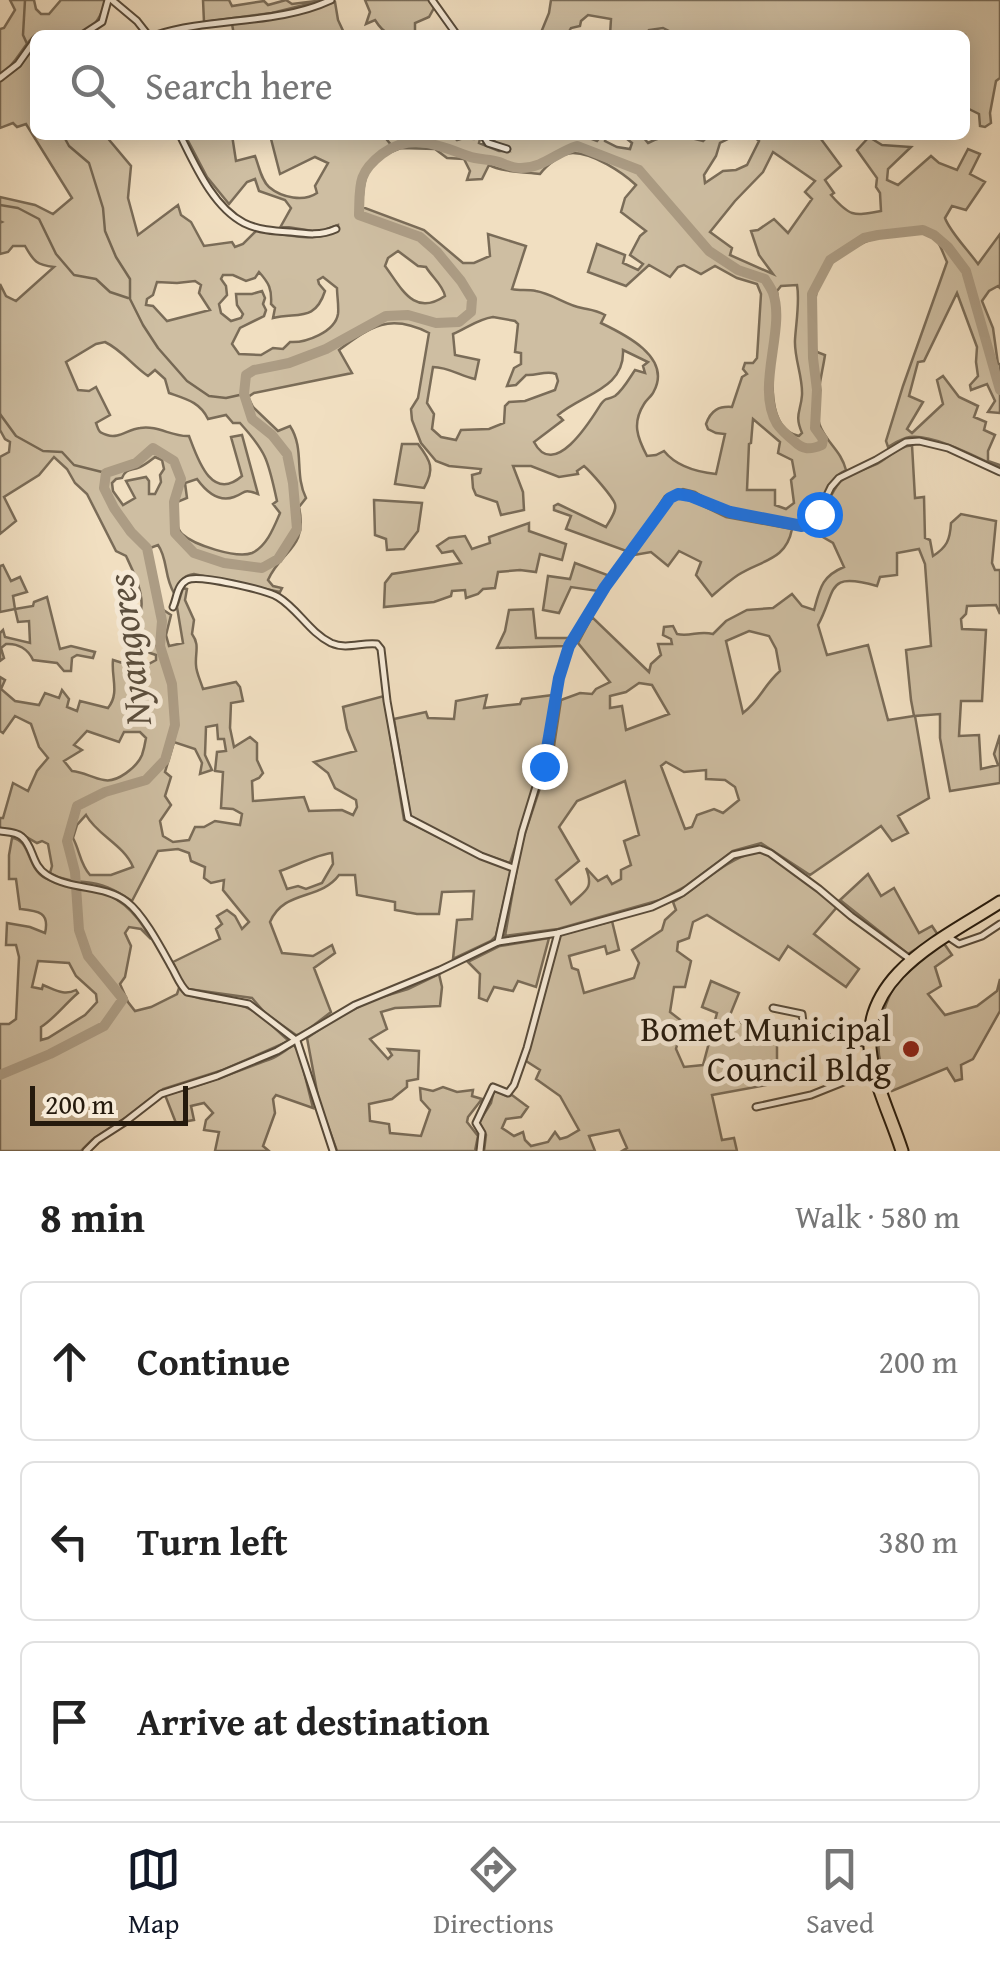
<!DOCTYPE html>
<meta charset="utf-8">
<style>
body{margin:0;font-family:"Gentium Book Plus",serif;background:#f6f6f6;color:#222}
.scale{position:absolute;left:30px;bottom:25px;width:158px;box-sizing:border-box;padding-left:10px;border:5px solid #251a0d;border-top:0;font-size:28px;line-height:35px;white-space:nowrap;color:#251a0d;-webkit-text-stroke:8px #f6ead7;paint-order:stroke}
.stop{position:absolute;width:30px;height:30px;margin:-22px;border:8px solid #1a73e8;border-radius:50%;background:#fff}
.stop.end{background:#1a73e8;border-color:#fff;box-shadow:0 2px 10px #0008}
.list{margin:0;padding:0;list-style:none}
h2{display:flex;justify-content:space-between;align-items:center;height:130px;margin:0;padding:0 40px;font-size:42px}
h2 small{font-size:32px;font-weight:400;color:#767676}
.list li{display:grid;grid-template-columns:65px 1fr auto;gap:30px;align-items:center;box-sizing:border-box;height:160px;margin:0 20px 20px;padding:0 20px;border:2px solid #e0e0e0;border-radius:15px}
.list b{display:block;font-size:38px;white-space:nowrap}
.list em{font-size:32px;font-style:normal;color:#767676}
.icon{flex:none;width:55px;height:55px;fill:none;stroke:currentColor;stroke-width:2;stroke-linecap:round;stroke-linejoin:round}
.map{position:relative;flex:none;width:1000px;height:1151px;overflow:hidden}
.search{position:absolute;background:#fff;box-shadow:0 5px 25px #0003;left:30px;right:30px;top:30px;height:110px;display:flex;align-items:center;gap:25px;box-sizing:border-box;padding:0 35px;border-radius:15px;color:#767676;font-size:38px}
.sheet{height:670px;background:#fff}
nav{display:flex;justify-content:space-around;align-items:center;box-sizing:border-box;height:140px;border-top:2px solid #e0e0e0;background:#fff;font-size:28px;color:#767676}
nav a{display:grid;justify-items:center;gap:5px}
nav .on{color:#111827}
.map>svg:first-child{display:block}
.green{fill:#cebea2;stroke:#7a6c58;stroke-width:2.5;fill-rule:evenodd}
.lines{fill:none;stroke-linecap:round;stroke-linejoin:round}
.stream{stroke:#766854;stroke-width:2.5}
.river{stroke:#ac9c84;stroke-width:10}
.street-casing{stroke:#584b3a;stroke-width:9}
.highway-casing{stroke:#251a0d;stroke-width:15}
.street{stroke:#f6ead7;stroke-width:5}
.highway{stroke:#f1dfc1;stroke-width:11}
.route{stroke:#1a73e8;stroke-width:12}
.poi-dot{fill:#8f2418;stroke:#f6ead7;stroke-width:4}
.labels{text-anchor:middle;stroke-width:10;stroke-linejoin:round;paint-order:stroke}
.poi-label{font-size:35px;fill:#251a0d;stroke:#f6ead7;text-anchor:end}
.water-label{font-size:38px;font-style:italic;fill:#5b4e3d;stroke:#f6ead7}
</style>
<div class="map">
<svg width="1000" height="1151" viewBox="0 0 1000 1151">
<rect width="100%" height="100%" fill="#f1dfc1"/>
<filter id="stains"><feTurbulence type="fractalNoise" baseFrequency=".002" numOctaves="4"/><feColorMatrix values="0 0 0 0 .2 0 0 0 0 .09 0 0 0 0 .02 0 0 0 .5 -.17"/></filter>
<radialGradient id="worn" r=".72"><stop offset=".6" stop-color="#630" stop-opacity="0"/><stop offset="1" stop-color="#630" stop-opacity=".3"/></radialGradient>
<g class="green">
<path d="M10,0H34L36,9L41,14H49L61,0H106C92,47 72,29 35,35C21,48 18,62 0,76V29L4,28L15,10Z"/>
<path d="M203,0H229L232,6L264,1L268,5L286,0L292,4L324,0L272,13L204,22Z"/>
<path d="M365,0H431L434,8L429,17L415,23V35C394,35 387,39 375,20L366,24L370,12Z"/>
<path d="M551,0H1000V78L996,81L990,113L991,123L985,127L980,126L979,114L965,107V35H677L663,28L649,30V35H610L611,19L588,15L581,21L580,26L571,28L567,35H540L549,13Z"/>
<path d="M335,2L338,20L345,35H234L232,24L271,19Z"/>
<path d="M32,46H35V135H105L131,166L128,198L138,235L178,205L181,215L191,222L204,246L232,242L235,247L243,244L257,230C283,234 314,244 338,230V225L319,232L281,226L291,208L285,200L259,191L255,179L247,182L229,204L207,177L185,135H232L236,161L255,156C259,166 261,180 269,187C282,198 304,202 317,193L315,186L328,163L315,157L280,174L270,135H452L457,140L464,138L474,139L477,135H481L479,143L499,151H508L486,135H589V138L597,141L602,135H606L605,141L617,147L630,149L632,143L622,135L643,137L648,143C671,132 679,135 703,141L707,137L715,138L729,135L728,139L720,143L716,156L704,175L705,183L723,171L736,170L747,165L759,141L752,135H818L841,166L825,180L834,193L831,195C850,217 853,216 881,211L880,193L876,187L877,178L857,150L869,137L882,145L911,147L888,169L887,180L898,185L931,156L939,163L957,170L968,149L980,154L970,174L985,182L966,210L952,206L945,218C950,232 968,250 978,264L1000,234V288L998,286L989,291L982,301L993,328L998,364H1000V413L988,412L995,401L987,384L971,390L970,385L978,376L976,362L977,347L957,293L924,361L918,362L909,396L923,402L907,429L912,433L943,404L937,380L943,376L959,397L978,406L974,417L986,422L984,430L995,435L988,451V461L1000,465V468C978,458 934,434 910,437C902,438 895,443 888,447L886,441L903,386L947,262C944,256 941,246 937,241C912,214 835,248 821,277C812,298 815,325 815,347L817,352L825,355C822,376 812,409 821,428C829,445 841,451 846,470C826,480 827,497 816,515L801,523L784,521L734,511L715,505L695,492L683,489L665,496L629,552L566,529L571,516L554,510V506L558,504L606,527C610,520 617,511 615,504C613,497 591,472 584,466L577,471L578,474L559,477L531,466H513L523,492L524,510L501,515L497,502L476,495L473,488L472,475L480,473L481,469L449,466L436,461L421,443L412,420L411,409L418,398L429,333C390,313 371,326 339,350L352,373L254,393L248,397L253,407L278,431L290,426C305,449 294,474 306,498L299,507C308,549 281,550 268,580L273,586L282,588L280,592L194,574C180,576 180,584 174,593C164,577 168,559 158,545L150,548L162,609L171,615L166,635L169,646L183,643L177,607L183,588L187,589L185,600L194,620L192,634C200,645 195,652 196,665C196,672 201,682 203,689L236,682L240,687L243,701L231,703L230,728L234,747L250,737L257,743V760L263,773L259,778L252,781L253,801L304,797L309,811L342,810L353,815L357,807L356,800L335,788L328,773L314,762L356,751L347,729L343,707L384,696L404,820L482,859L511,870L496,936L491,941L453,959L457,920L472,919L474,891L442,892L439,914H417L395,910V902L357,895L355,875H339C320,901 284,889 270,922L282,953L313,956L332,945L335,953L314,968L331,1012L301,1035H296L265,1013L252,998L188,989L183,985L173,962L220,939L216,929L222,924L217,916L227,910L235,916L242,929L249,922L223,890L224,880L211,883L204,878L205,867L191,861L189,853L178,849L158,851L132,901C120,893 107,885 92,883C76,881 64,881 50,873L52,866L48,844L42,841L37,843L16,831L0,829V818H3L13,783L28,791L37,771L48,758L39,747L31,724L15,716L3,733L0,731V677L5,680L1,689L15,701L39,705L45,693L59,698L62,690L69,699L67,707L77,711L80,701L108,708C120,693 111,677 113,660L132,666L139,664L143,667L156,660V655L138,649L133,625C152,608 135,575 126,556L116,551L87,494L75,483L67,469L54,457L39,475L4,497L16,521L0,534V457L9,452L10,442L5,439L0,430V284L6,296L16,301L54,267C37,265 34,262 25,246H13L8,252L0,254V223L2,222L0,221V197L35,205L53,214L72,198L26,124L17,127L13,123L0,128V81L20,66ZM401,148L435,149L447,158L464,159L470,171L467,180L482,179L489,165C501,172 525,172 540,174C546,166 561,153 573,153C593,153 622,172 636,185L625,198L621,212L646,231L640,236L630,255L643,264L638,270L623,263L625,255L597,244L588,272L626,286L649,265L670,277L678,267L684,265L701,274L715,266L737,278L757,284L761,294L757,358L753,363H745L743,369L747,374L742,377L732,407C719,406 711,410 706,424L708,429L716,433L725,434L716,474C697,472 676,466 664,451L656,455L647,456C637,437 632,423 644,404C647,399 652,396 654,391C672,357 624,334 601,323L605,315C596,310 592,310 582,308C566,305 553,294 536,291C527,289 520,291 512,289L526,246L488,234L490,256L474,263H463L424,230L362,207C364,173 367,160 401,148ZM773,152L815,181L805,192L812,199L788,233L774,219L758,230L751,231L759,255L773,274L730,255L732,248L710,232L735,201L763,172ZM398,251L418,266L426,267C432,277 443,285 445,296C414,317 402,289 385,266L388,258ZM259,272C269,283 272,289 271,304L275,308L273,318C298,312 315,322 325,291L319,284L318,280L323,277L337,288C337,296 339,306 338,314C335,332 306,343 290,342L283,349L273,348L261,355L239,354L232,344L240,328L264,316L266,310L263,304L265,298L262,291L252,294H236L237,305L243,314L241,318L231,321L221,313L219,304L227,295L226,286L221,279L223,275H233L246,281L255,278ZM195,281L201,285L199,293L210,310L167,321L153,306L146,305L147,299L153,295L157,282L177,283ZM797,285C800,301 796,323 795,340C794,358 803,377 802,395C801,411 794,415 802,433L799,436C752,427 783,324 777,291L781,286ZM493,317L515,321L518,324L515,352L521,353V364L514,368L507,386L516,385L526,375C537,376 546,370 556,374L558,381L555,390L525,401L509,402L505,406L504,423L489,429L461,430L456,440L441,437L432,429L434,414L427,403L433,367C448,367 461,376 475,379L479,360L455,355L453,334C467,328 478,319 493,317ZM105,342C122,350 133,366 148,376L155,370L165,379L169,393C186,399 200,402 208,419L226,415L233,423H240C268,454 268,461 277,501L273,504L280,513C274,527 267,546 252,553C237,559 194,545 182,534C174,526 177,512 177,502L187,498L185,483L197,479C205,490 218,503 234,497C246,493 242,488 258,494L242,435L231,437L242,476C211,503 197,457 189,436C172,437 158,425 140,428C128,429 119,439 107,435C98,432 99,431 96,423L110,415L96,387L89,391L78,390L66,362L96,344ZM623,350L648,362L643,366L645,373L635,370C629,379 623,390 615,396C606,401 607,396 601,404C591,420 554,481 534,442L563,420L558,415C582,394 625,389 623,350ZM753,419L780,442L778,453L792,460L795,476L791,480L794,503L786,509L775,505V490H747L749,444L751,443ZM155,457L162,460L164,469L160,475L161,482L155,494H149V481L146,477L126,481L135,498L123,505L113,491L112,483L116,479L122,478C126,468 131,471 140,467C145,465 151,460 155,457ZM217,725L218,739H224L226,751L217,752L215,771L223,772L221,808L233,809L242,814L240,825L215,821L204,827H195L189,840L173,842L163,836L160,821L171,805L165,796L171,777L165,772L174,742L195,749L202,763L200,774L212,770L205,755L206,727ZM87,731L119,742L124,732H140L146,738C145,744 144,749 142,755C137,767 117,783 104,780C92,778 84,772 72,771L64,761L82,750L74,745ZM86,815C97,835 124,845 133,867L111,875H90C80,864 80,851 73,838L77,825ZM332,853L333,864L322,883L306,889L298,886L287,889L280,871C295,866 318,854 332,853Z"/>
<path d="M402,444H418C431,461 435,469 424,488L395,484Z"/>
<path d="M912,445L915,498L924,497L925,538L930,540L933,556C947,547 950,540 951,523L961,514L996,521L992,563L995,570H1000V614L996,605L967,606L966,614L961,619L962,629L986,630L982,701H961L959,736L979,735L981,769L998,765L994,754L1000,735V783L950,791L940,738V714L915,716L929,798L898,816L908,833L892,841L881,826L810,875L761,843L733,851L686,886L660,900L558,929L505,936L521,845L554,746L561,700L580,693L592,694L596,689L610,682L578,643L592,617L649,672L651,664L661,655L658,644H672L671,639L663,635L664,627L673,626L677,634C691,637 699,630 713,634L726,621L747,610L773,608L792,594L802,606L814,610C820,588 822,576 844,567L833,543L809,529C826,519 827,496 840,482C849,472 865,470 877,464C889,457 898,447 912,445ZM919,549L925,564L931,646L906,650L911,700L914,716L888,720L868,645L827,655L818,625C837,590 825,571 877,586L880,577L897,575V553ZM749,631L769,636L776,649L780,671C763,686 761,699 743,713L726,641ZM639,683L652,685L669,714L626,730L622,706L610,708V696L626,692ZM666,762L684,772L706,770V779L725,780L735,787L739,800L723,813L714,809L697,815L692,827L685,829L661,766ZM625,781L639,835L624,841L631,865L621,870V879L612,884L607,876L598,881L586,868C594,889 586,890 571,904L556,880L579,861L559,827L577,801Z"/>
<path d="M682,498L695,502L726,517L792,529C786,561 761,560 738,575C729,581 720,589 712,596L696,575L701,562L679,551L668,566L651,552L634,555L668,505L673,499Z"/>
<path d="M374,500L422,503L418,531L404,549L387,550L386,539L375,535Z"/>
<path d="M529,523V531L566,544L562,560L540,554L536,572L520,570L498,572L495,588L483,589L478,594L466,598L465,590L452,591L451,596L434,602L384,607L385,583L392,574L461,563L453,551L442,553L437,546L449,538L465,536L472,549L490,543L489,537Z"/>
<path d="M575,563L610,576L598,591L571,587L559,613L543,610L548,576L570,579Z"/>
<path d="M3,565L11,581L20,577L27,592L13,596L15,609L33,606L34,602L47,597L60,649L71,646L95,652L93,658L77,655L72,658L71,671H64L57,663L33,660C28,649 18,643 6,644L1,648L4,658L0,661V633L3,630L5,637L30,643L29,621L18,622L15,609L0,612V566Z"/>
<path d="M533,609L536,638H570L565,646L497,648L505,631L509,610Z"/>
<path d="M487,695L484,708L520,704L522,699L553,695L543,761L510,863L483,854L415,821L410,815L394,719L426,712L428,718L454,719L456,701Z"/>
<path d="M12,838C31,840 26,867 45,878C62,887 74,887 91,890C120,894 138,915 151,939L141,929L129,927L125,933L131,946L125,977L120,984L128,1002L135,1011L151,1007L177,994L179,988C201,1006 225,997 250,1009C264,1016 277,1031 289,1041L223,1070L163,1089L128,1116L92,1140L81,1151H0V1024H9L16,1019L19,957L16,945H6L7,923L30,927L45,933C50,912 38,911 20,909L16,879H9V855ZM38,961L69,963L76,976L96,994L97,1002L85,1015L48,1038L41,1040V1027C55,1018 65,1004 78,993L76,990C64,996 56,990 43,985L42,989L32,987Z"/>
<path d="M758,851L767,853L817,888L837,907L814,934L859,969L846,987L788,946L779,960L707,915L693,922L689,938L678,942L677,951L691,961L685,987H674L670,1012L683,1022L676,1049L684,1067L703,1065L717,1013L702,1007L711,981L739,993L728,1020L747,1024L758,1040L777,1044V1083L712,1095L722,1140L734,1138L737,1151H622L627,1148L619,1130L589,1136L595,1151H484L486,1135L479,1122L491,1103L494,1090L507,1096L512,1095L528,1107L521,1117L506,1119L502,1128L514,1136L523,1132L525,1140L531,1146L548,1142L555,1132L560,1139L567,1137L579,1130L560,1096L536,1079L540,1070L526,1061L560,935L612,921L619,950L607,954L605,946L569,956L572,968L578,970L584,993L634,978L639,963L632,950L662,930L665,920L676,910L673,902C704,884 721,861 758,851Z"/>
<path d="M868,874L881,896L894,888L919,933L932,926L938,935L908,954L840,900Z"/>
<path d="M549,938L536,987L518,981L513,991L494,987L487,1001L479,998L480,974L468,962L500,946Z"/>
<path d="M943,942L952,955L935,967L941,986L928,994L945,1015L977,1006L997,991L1000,979V1011L973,1059L961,1065L962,1079L955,1081L947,1068L892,1091C871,1055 876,1024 893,988L891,986Z"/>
<path d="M439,974L442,987L440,1006L395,1008L381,1012L387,1029L370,1039L388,1059L392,1055L388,1049L419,1051L418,1079L407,1081V1087L392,1099L369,1104L370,1121L389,1124L390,1133L421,1136L430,1110L421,1100L420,1088L433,1091L443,1087L457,1092L473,1090L472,1096L482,1099L468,1117L467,1122L478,1136L475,1151H337L319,1102L307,1038L335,1019L372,1000L408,989Z"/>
<path d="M294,1045L299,1052L313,1108L276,1095L273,1099L275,1113L263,1146L269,1151H215L219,1132L204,1130L206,1120L213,1113L204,1103L191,1106L194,1120L176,1123L165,1095C202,1086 238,1071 273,1058C280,1055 287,1049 294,1045Z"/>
</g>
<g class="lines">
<g class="stream">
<path d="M25,0L23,35L35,61"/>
<path d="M63,135L69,146L89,163L103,208L105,231L116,257L130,279V299L143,325L158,348L187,381L209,396L226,398L244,394"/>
<path d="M383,135L392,146"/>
<path d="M0,205L18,208L39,219L56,254L74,275L96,279L110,292L128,298"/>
<path d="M0,414L16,436L43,451L62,452L74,465L106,473"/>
</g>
<path class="river" d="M0,1075L50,1054L104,1026L123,999L88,956L79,930L75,872L67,841L77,806L105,792L146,780L165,760L175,725L172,684L160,646L162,621L147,548L131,532L114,508L104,488L106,473L136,463L153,448L174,461L181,479L174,502L175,533L194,553L224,563L262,568L278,559L297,529L293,483L287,454L272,435L252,419L244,394L246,375L254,370L289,363L326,349L386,316L408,315L436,323L459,322L471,312L472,299L461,281L437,252L420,237L359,215C360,186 357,173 382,154C411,132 438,145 468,156C478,160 489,159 499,162C507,165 512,168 521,168C543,168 557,152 577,146L639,170L709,251L738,270L765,279C768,284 771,288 773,293C786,329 755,387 777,424C781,430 788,436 794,441C803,450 810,450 822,445L823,439L815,428L817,390L813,358L812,294L830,260L864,238L878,235L923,230L934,235L948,247L966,271L1000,390"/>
<g class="street-casing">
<g id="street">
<path d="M112,0L137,21L148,35"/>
<path d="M432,0L457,35"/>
<path d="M82,35L102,22L108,0"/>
<path d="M156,35C212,17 278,25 331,0"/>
<path d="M0,78L18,64L35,40"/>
<path d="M180,135C195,165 213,207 244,223C258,230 274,231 290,232C306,234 321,236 336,229"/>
<path d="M483,135L488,143L507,149"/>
<path d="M173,607C177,598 177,585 187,580C198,574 266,590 278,597C298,609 309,632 331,643C347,650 362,642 377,644L381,649L387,701L408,818L481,856L513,868"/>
<path d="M0,831C7,832 17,832 22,837C34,847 31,865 47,875C72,891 104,884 127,902C143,914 161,948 171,966C177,976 179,984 187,992L249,1004L297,1041L333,1151"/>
<path d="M950,938L959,944L982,936L1000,924"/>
<path d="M498,942L558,933L652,907L682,893L733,855L760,849L770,853L819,889L851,916L911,960"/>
<path d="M773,1008L802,1014L804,1031L807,1036L851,1039L869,1045"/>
<path d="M756,1107L811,1095L871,1071"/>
<path d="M86,1151L97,1140L125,1122L161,1094L217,1076L277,1051L355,1005L440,970L498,942L522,832L550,741L557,689L566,653L605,587L670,498L678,495H690L730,512L788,524L801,526L815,520L831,487L839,478L876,460L906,442L919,441L948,448L1000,472"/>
<path d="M480,1151L482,1133L476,1123L493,1087L508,1093L514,1085L527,1048L558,933"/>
</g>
</g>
<g class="highway-casing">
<path id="highway" d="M902,1151C893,1122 875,1085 871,1056C858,975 945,938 1000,902"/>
</g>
<use href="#street" class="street"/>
<use href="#highway" class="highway"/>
</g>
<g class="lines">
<path class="route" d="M544,766L559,678L569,646L605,587L670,498L678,494L690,496L730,512L802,526L812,522L819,514"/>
</g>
<circle class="poi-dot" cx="911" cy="1049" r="10"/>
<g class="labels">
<g class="poi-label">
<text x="891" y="1041">Bomet Municipal<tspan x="891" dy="40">Council Bldg</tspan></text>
</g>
<g class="water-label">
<text transform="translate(129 650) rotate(-97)" y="13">Nyangores</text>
</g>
</g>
<rect width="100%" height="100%" filter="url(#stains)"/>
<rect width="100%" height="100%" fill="url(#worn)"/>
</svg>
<div class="scale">200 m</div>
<div class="stop" style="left:819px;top:514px"></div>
<div class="stop end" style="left:544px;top:766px"></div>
<div class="search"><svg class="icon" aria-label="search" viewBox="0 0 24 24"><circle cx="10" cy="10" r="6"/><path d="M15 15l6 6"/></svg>Search here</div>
</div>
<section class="sheet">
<h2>8 min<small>Walk · 580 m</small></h2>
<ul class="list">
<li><svg class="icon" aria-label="ahead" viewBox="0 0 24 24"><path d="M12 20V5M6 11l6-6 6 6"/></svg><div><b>Continue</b></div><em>200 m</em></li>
<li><svg class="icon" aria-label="left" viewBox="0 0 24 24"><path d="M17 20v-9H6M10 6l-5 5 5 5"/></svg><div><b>Turn left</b></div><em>380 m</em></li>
<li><svg class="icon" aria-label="arrive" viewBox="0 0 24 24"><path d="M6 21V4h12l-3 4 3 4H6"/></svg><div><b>Arrive at destination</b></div></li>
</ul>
</section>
<nav>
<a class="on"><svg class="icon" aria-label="map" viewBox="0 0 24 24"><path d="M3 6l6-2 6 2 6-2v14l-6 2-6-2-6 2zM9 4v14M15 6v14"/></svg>Map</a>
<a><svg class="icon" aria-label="directions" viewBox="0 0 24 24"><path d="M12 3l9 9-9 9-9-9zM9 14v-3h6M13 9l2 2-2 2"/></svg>Directions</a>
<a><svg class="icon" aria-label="saved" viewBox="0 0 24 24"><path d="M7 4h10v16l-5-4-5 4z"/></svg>Saved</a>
</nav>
